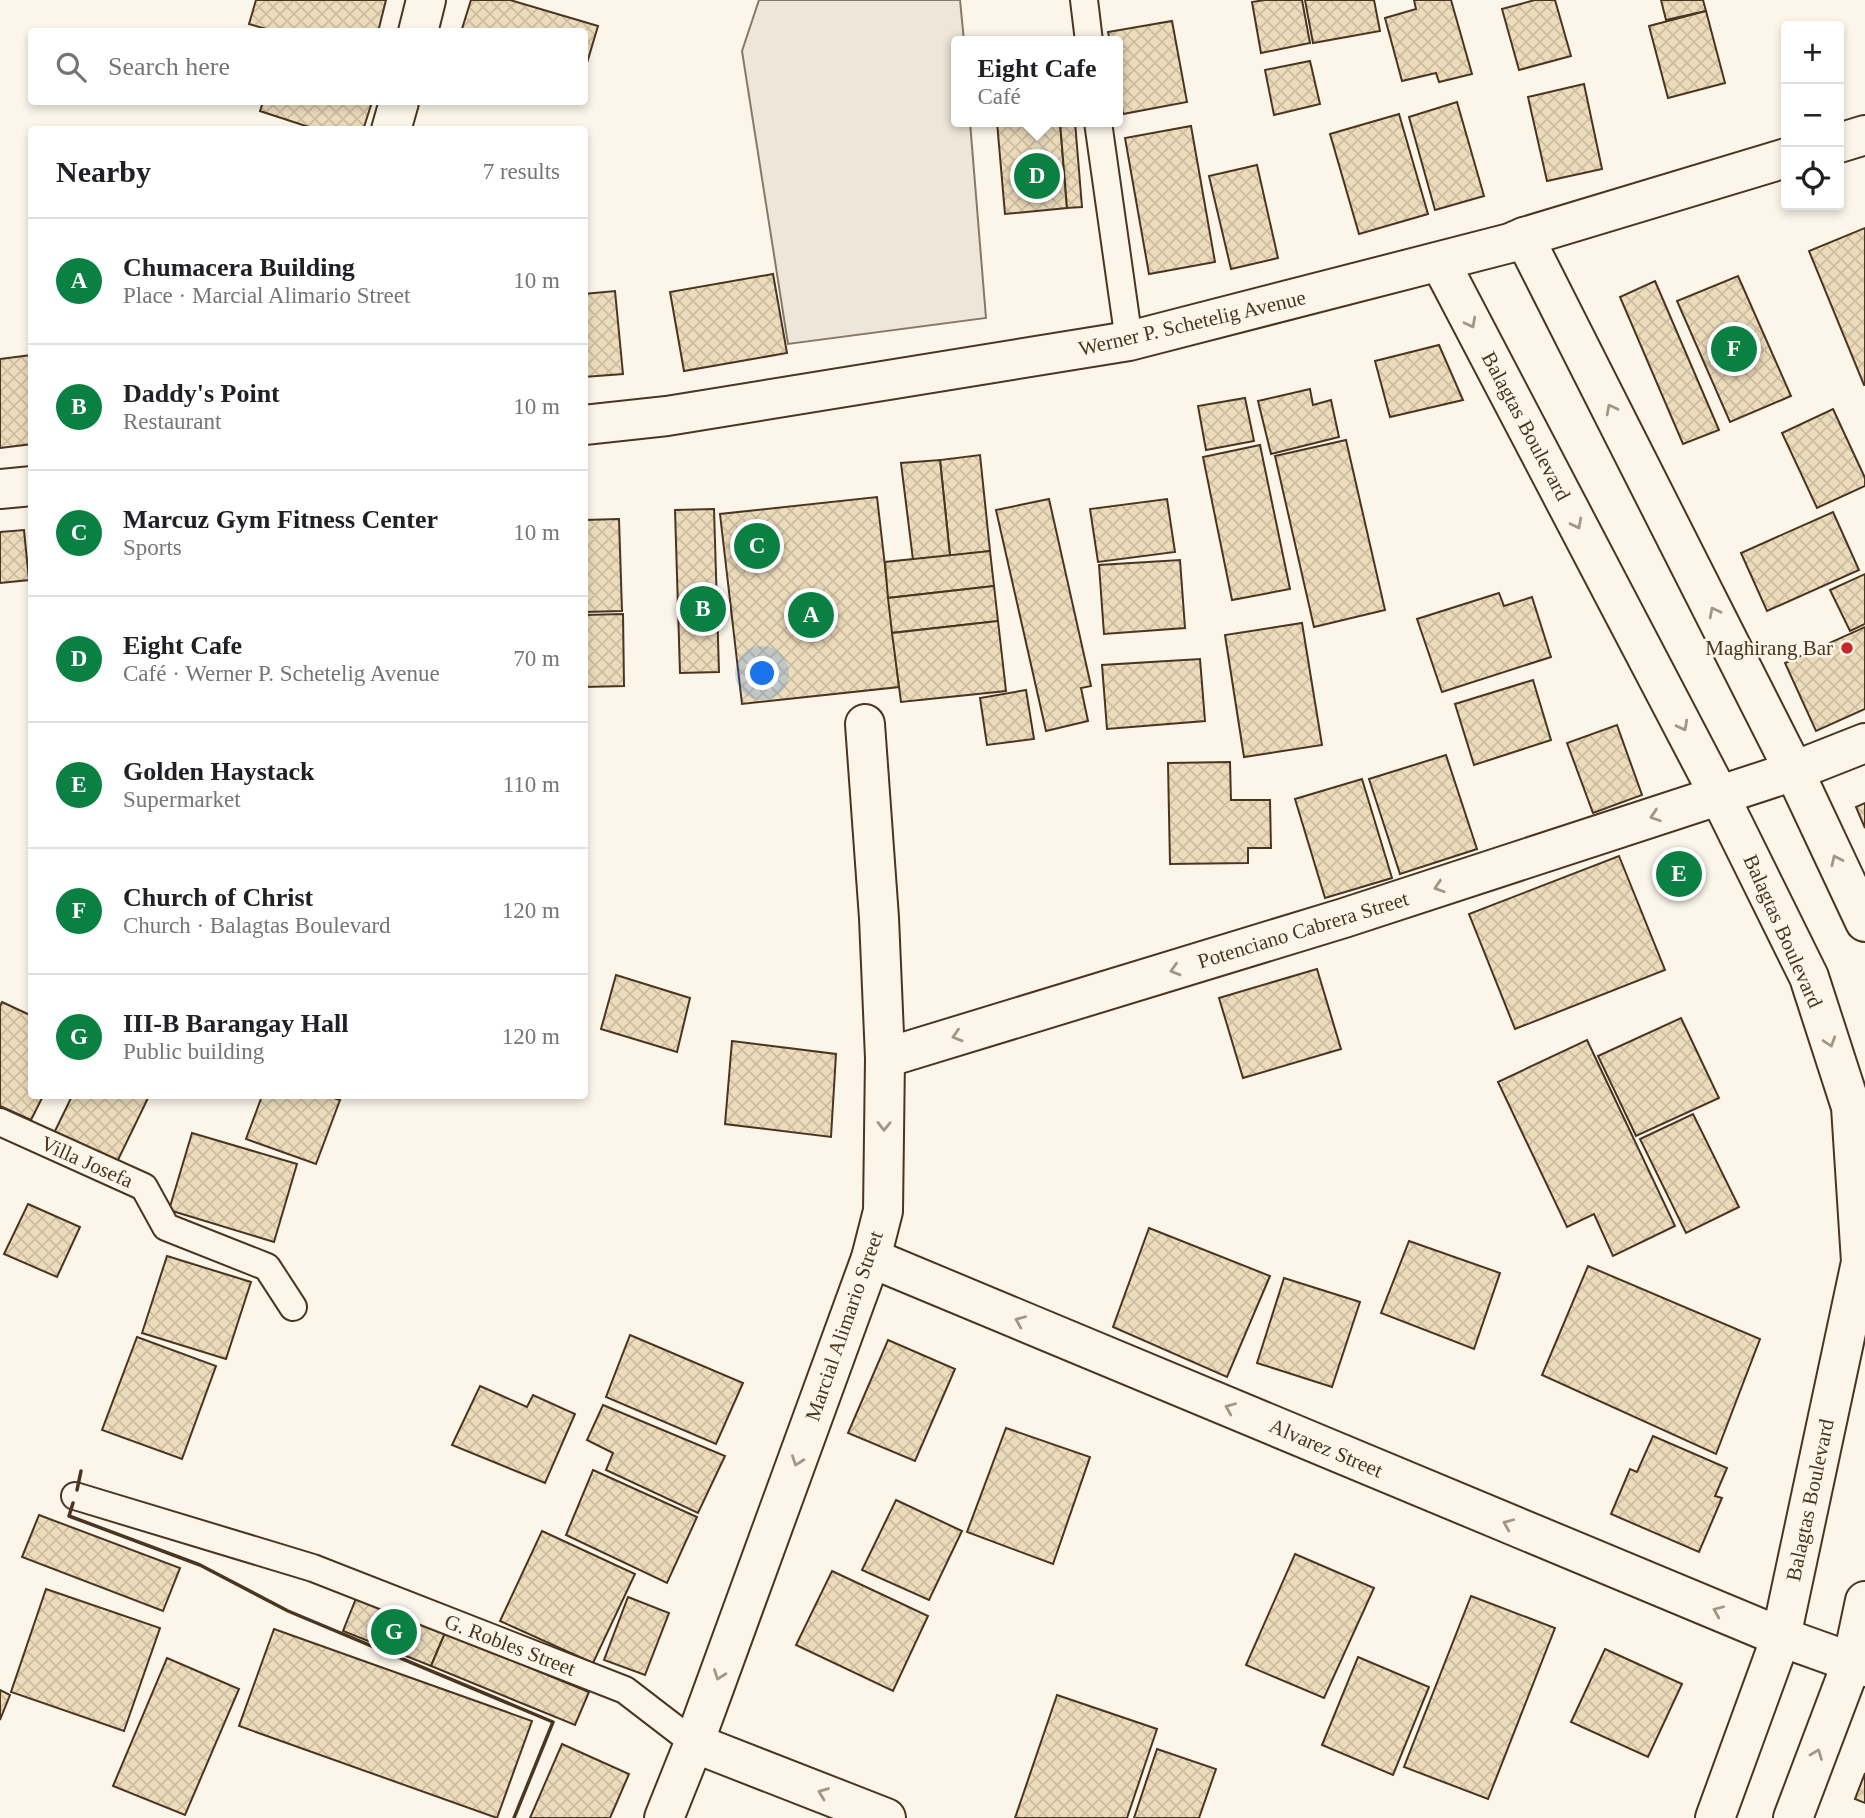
<!DOCTYPE html>
<meta charset="utf-8">
<style>
body{margin:0;font-family:"Times New Roman",serif;background:#f2f2f2;color:#202124}
.controls{position:absolute;right:21px;top:21px;display:grid;overflow:hidden;border-radius:7px;box-shadow:0 4px 10px #0003}
.controls button{width:63px;height:63px;display:grid;place-items:center;padding:0;border:0;border-bottom:2px solid #e0e0e0;background:#fff;color:#202124;font:35px sans-serif}
.you{position:absolute;left:763px;top:674px;width:24px;height:24px;margin:-18px;border:5px solid #fff;border-radius:50%;background:#1a73e8;box-shadow:0 0 0 10px #1a73e833}
.badge{display:grid;place-items:center;width:46px;height:46px;border-radius:50%;background:#0b8043;color:#fff;font-size:23px;font-weight:700}
.pin{position:absolute;translate:-50% -50%;border:4px solid #fff;box-shadow:0 2px 7px #0006}
.popup{position:absolute;left:951px;top:36px;width:172px;height:91px;box-sizing:border-box;display:grid;place-content:center;border-radius:7px;background:#fff;filter:drop-shadow(0 2px 5px #0005);font-size:23px;white-space:nowrap;color:#757577}
.popup b{font-size:26px;color:#202124}
.popup::after{content:'';position:absolute;left:50%;top:100%;margin-left:-14px;border:14px solid transparent;border-top-color:#fff}
.list{margin:0;padding:0;list-style:none}
h2{display:flex;justify-content:space-between;align-items:center;height:91px;margin:0;padding:0 28px;font-size:30px}
h2 small{font-size:23px;font-weight:400;color:#757577}
.list li{display:grid;grid-template-columns:46px 1fr auto;gap:21px;align-items:center;box-sizing:border-box;height:126px;padding:0 28px;border-top:2px solid #e0e0e0}
.list b{display:block;font-size:26px;white-space:nowrap}
.list p{margin:0;font-size:23px;white-space:nowrap;color:#757577}
.list em{font-size:23px;font-style:normal;color:#757577}
.icon{flex:none;width:38px;height:38px;fill:none;stroke:currentColor;stroke-width:2;stroke-linecap:round;stroke-linejoin:round}
.map{position:relative;flex:none;width:1865px;height:1818px;overflow:hidden}
.search{position:absolute;background:#fff;box-shadow:0 4px 10px #0003;left:28px;top:28px;width:560px;height:77px;display:flex;align-items:center;gap:18px;box-sizing:border-box;padding:0 24px;border-radius:7px;color:#757577;font-size:26px}
.panel{position:absolute;background:#fff;box-shadow:0 4px 10px #0003;left:28px;top:126px;width:560px;height:973px;border-radius:7px}
.map>svg:first-child{display:block}
.grass{fill:#ede6d9;stroke:#887966;stroke-width:2}
.building{fill:url(#building-cross-hatch);stroke:#4a3520;stroke-width:2}
.lines{fill:none;stroke-linecap:round;stroke-linejoin:round}
.service-casing{stroke:#4a3520;stroke-width:30}
.minor-casing{stroke:#4a3520;stroke-width:42}
.tertiary-casing{stroke:#4a3520;stroke-width:42}
.secondary-casing{stroke:#4a3520;stroke-width:42}
.service{stroke:#fbf6e9;stroke-width:26}
.minor{stroke:#fbf6e9;stroke-width:38}
.tertiary{stroke:#fbf6e9;stroke-width:38}
.secondary{stroke:#fbf6e9;stroke-width:38}
.wall{stroke:#4a3520;stroke-width:3.5}
.oneway{stroke:#a29684}
.poi-dot{fill:#c62828;stroke:#fbf6e9;stroke-width:2.5}
.labels{text-anchor:middle;stroke-width:5;stroke-linejoin:round;paint-order:stroke}
.street-label{font-size:21px;fill:#4a3520;stroke:#fbf6e9}
.poi-label{font-size:21px;fill:#4a3520;stroke:#fbf6e9;text-anchor:end}
</style>
<div class="map">
<svg width="1865" height="1818" viewBox="0 0 1865 1818">
<defs>
<pattern id="building-cross-hatch" width="8" height="8" patternUnits="userSpaceOnUse" patternTransform="scale(1.75)"><rect width="8" height="8" fill="#ecdcbc"/><path d="M0 0l8 8M0 8l8-8" fill="none" stroke="#ccbda1"/></pattern>
</defs>
<rect width="100%" height="100%" fill="#fbf6e9"/>
<path class="grass" d="M759,0H960L964,41H956V122H970L986,318L788,344L742,51Z"/>
<g class="building">
<path d="M256,0H386L378,32H277L249,24Z"/>
<path d="M471,0H510L598,26L584,73V32H461Z"/>
<path d="M1265,0H1302L1310,43L1261,53L1252,2Z"/>
<path d="M1305,0H1374L1380,31L1313,43Z"/>
<path d="M1414,0H1451L1472,74L1439,82L1436,73L1402,81L1385,18L1416,9Z"/>
<path d="M1535,0H1555L1571,56L1519,70L1502,9Z"/>
<path d="M1661,0H1703L1706,11L1666,20Z"/>
<path d="M1706,11L1725,83L1668,98L1649,26Z"/>
<path d="M1172,21L1187,102L1123,114L1118,85V41H1110L1108,32Z"/>
<path d="M1310,61L1320,104L1274,115L1265,70Z"/>
<path d="M1584,84L1602,169L1547,181L1528,97Z"/>
<path d="M263,102H372L363,130H318L260,111Z"/>
<path d="M1457,102L1484,196L1435,210L1409,117Z"/>
<path d="M1399,114L1428,214L1359,234L1330,134Z"/>
<path d="M997,122H1060L1067,208L1005,214Z"/>
<path d="M1060,122H1075L1082,207L1067,208Z"/>
<path d="M1191,126L1215,262L1149,274L1125,138Z"/>
<path d="M1257,165L1278,258L1231,269L1209,176Z"/>
<path d="M1865,228V385H1864L1809,251Z"/>
<path d="M773,274L787,353L684,371L670,292Z"/>
<path d="M1738,276L1791,396L1730,422L1677,301Z"/>
<path d="M1655,281L1719,430L1683,444L1620,297Z"/>
<path d="M615,291L623,374L584,377V294Z"/>
<path d="M1439,345L1463,400L1390,417L1375,361Z"/>
<path d="M32,355V444L0,448V359Z"/>
<path d="M1310,389L1313,405L1331,400L1339,437L1271,454L1258,401Z"/>
<path d="M1245,398L1254,441L1206,450L1198,406Z"/>
<path d="M1833,409L1865,478V486L1817,508L1782,433Z"/>
<path d="M1346,440L1385,610L1314,627L1275,456Z"/>
<path d="M1260,445L1290,589L1232,600L1203,457Z"/>
<path d="M980,455L990,551L950,556L940,460Z"/>
<path d="M940,460L950,556L913,560L901,463Z"/>
<path d="M877,497L899,687L742,704L720,514Z"/>
<path d="M1049,499L1091,686L1081,688L1088,721L1046,731L996,510Z"/>
<path d="M1167,499L1175,552L1098,562L1090,509Z"/>
<path d="M714,509L719,672L680,673L675,510Z"/>
<path d="M1833,512L1859,570L1767,611L1741,553Z"/>
<path d="M619,519L622,611L584,612V520Z"/>
<path d="M24,530L29,580L0,583V532Z"/>
<path d="M990,551L994,586L888,598L885,562Z"/>
<path d="M1180,560L1185,628L1104,634L1099,565Z"/>
<path d="M1865,574V624L1850,631L1830,590Z"/>
<path d="M994,586L998,621L892,633L888,598Z"/>
<path d="M1499,593L1504,606L1532,597L1551,657L1442,692L1417,619Z"/>
<path d="M623,614L624,686L584,687V615Z"/>
<path d="M998,621L1006,691L901,702L892,633Z"/>
<path d="M1302,623L1322,745L1244,757L1225,635Z"/>
<path d="M1865,627V709L1816,731L1785,663Z"/>
<path d="M1200,659L1205,721L1107,729L1102,665Z"/>
<path d="M1533,680L1551,740L1474,765L1455,704Z"/>
<path d="M1026,690L1034,739L987,745L980,698Z"/>
<path d="M1617,725L1642,795L1593,813L1567,743Z"/>
<path d="M1446,755L1477,849L1400,874L1369,779Z"/>
<path d="M1230,762L1231,800H1270L1271,848H1248V863L1170,864L1168,763Z"/>
<path d="M1362,779L1392,878L1325,898L1295,799Z"/>
<path d="M1865,803V828L1856,807Z"/>
<path d="M1619,856L1665,970L1515,1029L1469,914Z"/>
<path d="M1317,969L1341,1049L1243,1078L1219,998Z"/>
<path d="M616,975L690,998L677,1052L601,1029Z"/>
<path d="M2,1002L32,1016V1096H43L31,1120L0,1106V1006Z"/>
<path d="M1681,1018L1719,1098L1636,1136L1598,1056Z"/>
<path d="M1587,1040L1675,1226L1613,1256L1594,1214L1567,1227L1498,1082Z"/>
<path d="M732,1041L836,1054L831,1137L725,1124Z"/>
<path d="M72,1096H149L117,1162L54,1133Z"/>
<path d="M262,1096H327L340,1100L316,1164L246,1139Z"/>
<path d="M1693,1114L1739,1207L1686,1233L1640,1139Z"/>
<path d="M192,1133L297,1164L274,1242L169,1210Z"/>
<path d="M28,1204L80,1227L57,1277L4,1254Z"/>
<path d="M1149,1228L1270,1276L1227,1377L1113,1327Z"/>
<path d="M1409,1241L1500,1273L1474,1349L1381,1313Z"/>
<path d="M167,1256L251,1282L226,1359L142,1333Z"/>
<path d="M1588,1266L1760,1339L1716,1454L1542,1375Z"/>
<path d="M1284,1278L1360,1302L1332,1387L1257,1363Z"/>
<path d="M630,1335L743,1383L716,1444L606,1397Z"/>
<path d="M137,1337L216,1366L182,1459L102,1430Z"/>
<path d="M888,1340L955,1369L915,1461L848,1433Z"/>
<path d="M480,1386L527,1407L533,1395L575,1414L545,1483L452,1445Z"/>
<path d="M603,1405L725,1456L698,1513L606,1470L613,1453L587,1440Z"/>
<path d="M1006,1428L1090,1457L1053,1564L967,1532Z"/>
<path d="M1653,1436L1727,1468L1715,1496L1722,1498L1699,1552L1611,1514L1630,1469L1637,1472Z"/>
<path d="M593,1470L697,1517L667,1583L566,1535Z"/>
<path d="M896,1500L962,1531L929,1600L862,1570Z"/>
<path d="M39,1515L180,1568L163,1611L22,1557Z"/>
<path d="M542,1531L635,1574L593,1663L500,1621Z"/>
<path d="M1295,1554L1374,1588L1324,1698L1246,1665Z"/>
<path d="M832,1571L928,1616L893,1691L796,1645Z"/>
<path d="M46,1589L160,1628L124,1731L11,1692Z"/>
<path d="M357,1596L445,1633L431,1666L343,1631Z"/>
<path d="M1471,1596L1555,1628L1488,1799L1404,1767Z"/>
<path d="M628,1597L669,1613L645,1675L604,1660Z"/>
<path d="M274,1629L532,1721L497,1818L239,1726Z"/>
<path d="M445,1633L589,1692L575,1725L431,1666Z"/>
<path d="M1605,1649L1682,1684L1648,1757L1571,1722Z"/>
<path d="M1358,1657L1429,1687L1393,1775L1322,1745Z"/>
<path d="M167,1658L239,1689L185,1815L113,1786Z"/>
<path d="M0,1690L10,1695L0,1720Z"/>
<path d="M1057,1695L1157,1729L1127,1818H1015Z"/>
<path d="M562,1744L629,1774L610,1818H530Z"/>
<path d="M1157,1749L1216,1769L1199,1818H1134Z"/>
<path d="M1865,1773V1803L1855,1799Z"/>
</g>
<g class="lines">
<g class="service-casing">
<g id="service">
<path d="M1084,0L1089,41"/>
<path d="M1098,122L1129,341"/>
<path d="M0,1122L144,1187L166,1227L267,1267L293,1307"/>
<path d="M75,1496L313,1568L625,1690L694,1743"/>
</g>
</g>
<g class="minor-casing">
<g id="minor">
<path d="M418,32L426,0"/>
<path d="M391,130L399,102"/>
<path d="M885,1058L1344,918L1794,771L1865,743"/>
<path d="M871,1258L1781,1637"/>
<path d="M694,1743L886,1818"/>
<path d="M664,1818L694,1743L871,1258L883,1211L885,1058L879,918L865,724"/>
</g>
</g>
<g class="tertiary-casing">
<path id="tertiary" d="M1781,1637L1865,1667"/>
</g>
<g class="secondary-casing">
<g id="secondary">
<path d="M1839,143L1865,135"/>
<path d="M1524,237L1794,771L1865,922"/>
<path d="M1440,262L1719,795L1809,977L1851,1107L1861,1262L1781,1637L1715,1818"/>
<path d="M584,425L667,416L1129,341L1510,243L1524,237L1786,158"/>
<path d="M0,489L32,486"/>
<path d="M1793,1818L1852,1662L1865,1601"/>
</g>
</g>
<use href="#service" class="service"/>
<use href="#minor" class="minor"/>
<use href="#tertiary" class="tertiary"/>
<use href="#secondary" class="secondary"/>
<g class="wall">
<path d="M77,1490L81,1471"/>
<path d="M73,1503L69,1516L200,1565L288,1611L553,1722L514,1818"/>
</g>
</g>
<defs><path id="oneway-chevron" d="M-2-3.5L2.5 0L-2 3.5" fill="none" stroke-width="1.6" stroke-linecap="round" stroke-linejoin="round" transform="scale(1.75)"/></defs>
<g class="oneway">
<use href="#oneway-chevron" transform="translate(1471 323) rotate(62)"/>
<use href="#oneway-chevron" transform="translate(1611 409) rotate(-117)"/>
<use href="#oneway-chevron" transform="translate(1577 524) rotate(62)"/>
<use href="#oneway-chevron" transform="translate(1714 612) rotate(-117)"/>
<use href="#oneway-chevron" transform="translate(1683 726) rotate(62)"/>
<use href="#oneway-chevron" transform="translate(1655 816) rotate(162)"/>
<use href="#oneway-chevron" transform="translate(1836 860) rotate(-115)"/>
<use href="#oneway-chevron" transform="translate(1439 887) rotate(162)"/>
<use href="#oneway-chevron" transform="translate(1175 970) rotate(163)"/>
<use href="#oneway-chevron" transform="translate(957 1036) rotate(163)"/>
<use href="#oneway-chevron" transform="translate(1830 1042) rotate(72)"/>
<use href="#oneway-chevron" transform="translate(884 1126) rotate(91)"/>
<use href="#oneway-chevron" transform="translate(1020 1321) rotate(-157)"/>
<use href="#oneway-chevron" transform="translate(1230 1408) rotate(-157)"/>
<use href="#oneway-chevron" transform="translate(797 1461) rotate(110)"/>
<use href="#oneway-chevron" transform="translate(1508 1524) rotate(-157)"/>
<use href="#oneway-chevron" transform="translate(1718 1611) rotate(-157)"/>
<use href="#oneway-chevron" transform="translate(719 1675) rotate(110)"/>
<use href="#oneway-chevron" transform="translate(1817 1754) rotate(-69)"/>
<use href="#oneway-chevron" transform="translate(823 1793) rotate(-159)"/>
</g>
<circle class="poi-dot" cx="1847" cy="648" r="7"/>
<g class="labels">
<g class="street-label">
<text transform="translate(1192 323) rotate(-13)" y="7">Werner P. Schetelig Avenue</text>
<text transform="translate(1526 426) rotate(62)" y="7">Balagtas Boulevard</text>
<text transform="translate(1303 930) rotate(-17)" y="7">Potenciano Cabrera Street</text>
<text transform="translate(1783 931) rotate(66)" y="7">Balagtas Boulevard</text>
<text transform="translate(87 1162) rotate(24)" y="7">Villa Josefa</text>
<text transform="translate(844 1326) rotate(-71)" y="7">Marcial Alimario Street</text>
<text transform="translate(1326 1448) rotate(23)" y="7">Alvarez Street</text>
<text transform="translate(1810 1500) rotate(-78)" y="7">Balagtas Boulevard</text>
<text transform="translate(510 1645) rotate(21)" y="7">G. Robles Street</text>
</g>
<g class="poi-label">
<text x="1833" y="655">Maghirang Bar</text>
</g>
</g>
</svg>
<div class="controls">
<button>+</button>
<button>−</button>
<button><svg class="icon" aria-label="locate" viewBox="0 0 24 24"><circle cx="12" cy="12" r="6"/><path d="M12 2v4M12 18v4M2 12h4M18 12h4"/></svg></button>
</div>
<div class="you"></div>
<div class="pin badge" style="left:811px;top:615px">A</div>
<div class="pin badge" style="left:703px;top:609px">B</div>
<div class="pin badge" style="left:757px;top:546px">C</div>
<div class="pin badge" style="left:1037px;top:176px">D</div>
<div class="popup"><b>Eight Cafe</b>Café</div>
<div class="pin badge" style="left:1679px;top:874px">E</div>
<div class="pin badge" style="left:1734px;top:349px">F</div>
<div class="pin badge" style="left:394px;top:1632px">G</div>
<div class="search"><svg class="icon" aria-label="search" viewBox="0 0 24 24"><circle cx="10" cy="10" r="6"/><path d="M15 15l6 6"/></svg>Search here</div>
<section class="panel">
<h2>Nearby<small>7 results</small></h2>
<ul class="list">
<li><span class="badge">A</span><div><b>Chumacera Building</b><p>Place · Marcial Alimario Street</p></div><em>10 m</em></li>
<li><span class="badge">B</span><div><b>Daddy's Point</b><p>Restaurant</p></div><em>10 m</em></li>
<li><span class="badge">C</span><div><b>Marcuz Gym Fitness Center</b><p>Sports</p></div><em>10 m</em></li>
<li><span class="badge">D</span><div><b>Eight Cafe</b><p>Café · Werner P. Schetelig Avenue</p></div><em>70 m</em></li>
<li><span class="badge">E</span><div><b>Golden Haystack</b><p>Supermarket</p></div><em>110 m</em></li>
<li><span class="badge">F</span><div><b>Church of Christ</b><p>Church · Balagtas Boulevard</p></div><em>120 m</em></li>
<li><span class="badge">G</span><div><b>III-B Barangay Hall</b><p>Public building</p></div><em>120 m</em></li>
</ul>
</section>
</div>
